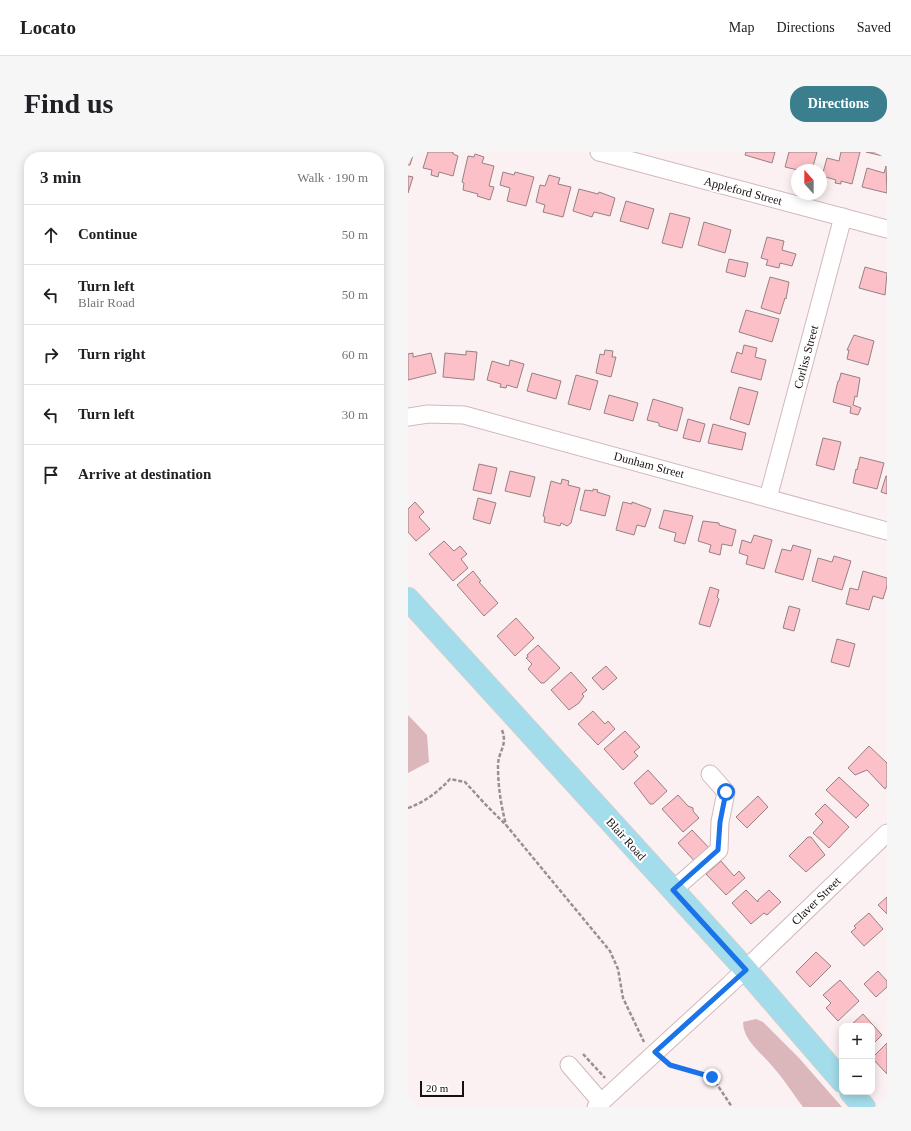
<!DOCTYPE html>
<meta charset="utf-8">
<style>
body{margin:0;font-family:"Times New Roman",serif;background:#f6f6f6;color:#202124}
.controls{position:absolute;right:12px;bottom:12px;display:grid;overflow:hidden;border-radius:8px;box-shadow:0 2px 10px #0003}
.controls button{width:36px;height:36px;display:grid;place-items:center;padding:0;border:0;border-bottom:1px solid #e0e0e0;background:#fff;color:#202124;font:20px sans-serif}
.compass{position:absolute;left:383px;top:12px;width:36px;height:36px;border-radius:50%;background:#fff;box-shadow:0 2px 10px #0003;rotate:339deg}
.scale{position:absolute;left:12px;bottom:10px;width:44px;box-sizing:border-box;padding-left:4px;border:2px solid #191012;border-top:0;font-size:11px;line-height:14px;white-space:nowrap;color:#191012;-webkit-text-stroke:3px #fff;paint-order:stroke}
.stop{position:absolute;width:12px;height:12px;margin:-9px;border:3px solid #1a73e8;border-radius:50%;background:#fff}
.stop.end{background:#1a73e8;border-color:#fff;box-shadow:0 1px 4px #0008}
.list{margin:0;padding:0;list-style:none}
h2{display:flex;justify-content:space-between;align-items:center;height:52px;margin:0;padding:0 16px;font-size:17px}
h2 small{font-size:13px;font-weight:400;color:#757577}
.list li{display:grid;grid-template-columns:26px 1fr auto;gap:12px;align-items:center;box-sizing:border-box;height:60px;padding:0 16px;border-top:1px solid #e0e0e0}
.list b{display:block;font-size:15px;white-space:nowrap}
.list p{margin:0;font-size:13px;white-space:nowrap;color:#757577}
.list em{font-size:13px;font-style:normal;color:#757577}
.icon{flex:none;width:22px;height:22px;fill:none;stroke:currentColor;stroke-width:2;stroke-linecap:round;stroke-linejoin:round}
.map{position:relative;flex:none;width:479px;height:955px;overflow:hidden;border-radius:16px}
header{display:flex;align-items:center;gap:24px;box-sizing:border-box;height:56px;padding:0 20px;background:#fff;border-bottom:1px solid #e0e0e0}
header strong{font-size:19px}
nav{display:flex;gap:22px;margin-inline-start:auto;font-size:14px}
.intro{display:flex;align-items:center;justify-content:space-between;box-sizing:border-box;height:96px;padding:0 24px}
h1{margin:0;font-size:28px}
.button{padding:10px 18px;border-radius:16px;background:#3b7e8e;color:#fff;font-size:14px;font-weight:700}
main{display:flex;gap:24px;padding:0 24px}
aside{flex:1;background:#fff;border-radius:16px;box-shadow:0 2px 10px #0003}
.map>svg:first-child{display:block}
.green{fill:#dbb6bb}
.building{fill:#fbc0c8;stroke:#978083}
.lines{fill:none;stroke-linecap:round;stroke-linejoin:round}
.minor-casing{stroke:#d1b8bb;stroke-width:19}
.major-casing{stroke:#d1cfd0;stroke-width:24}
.path{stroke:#9a9091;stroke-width:2.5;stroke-dasharray:4 2;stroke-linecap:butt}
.minor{stroke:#fff;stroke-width:17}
.major{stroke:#a3dcea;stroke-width:22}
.route{stroke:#1a73e8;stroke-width:5}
.labels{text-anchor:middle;stroke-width:4;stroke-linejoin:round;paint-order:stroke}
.street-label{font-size:12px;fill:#191012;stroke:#fff}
</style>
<header>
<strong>Locato</strong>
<nav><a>Map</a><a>Directions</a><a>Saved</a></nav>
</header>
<div class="intro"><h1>Find us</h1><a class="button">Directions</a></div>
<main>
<aside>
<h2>3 min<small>Walk · 190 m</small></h2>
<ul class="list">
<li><svg class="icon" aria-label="ahead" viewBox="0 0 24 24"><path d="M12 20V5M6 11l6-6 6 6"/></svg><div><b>Continue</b></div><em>50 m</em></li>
<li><svg class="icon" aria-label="left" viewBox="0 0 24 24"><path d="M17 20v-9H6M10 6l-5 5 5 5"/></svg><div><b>Turn left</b><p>Blair Road</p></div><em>50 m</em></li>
<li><svg class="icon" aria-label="right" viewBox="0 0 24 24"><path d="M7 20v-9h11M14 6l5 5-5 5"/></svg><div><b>Turn right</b></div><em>60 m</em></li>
<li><svg class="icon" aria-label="left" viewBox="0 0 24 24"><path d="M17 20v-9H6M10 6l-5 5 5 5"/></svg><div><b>Turn left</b></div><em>30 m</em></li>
<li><svg class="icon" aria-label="arrive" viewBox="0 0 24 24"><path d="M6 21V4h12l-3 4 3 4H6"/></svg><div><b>Arrive at destination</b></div></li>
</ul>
</aside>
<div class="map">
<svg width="479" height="955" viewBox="0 0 479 955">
<rect width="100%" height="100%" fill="#fcf1f2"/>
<g class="green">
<path d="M0,563L19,583L21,610L0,621Z"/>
<path d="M348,867L355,870L391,906L434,955H395C385,942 376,927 365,915C354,901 335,889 335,870Z"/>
</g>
<g class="building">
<path d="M0,0H6L2,13H0Z"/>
<path d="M20,0H45V2L50,4L45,24L31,20L30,25L23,23L24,18L15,16Z"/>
<path d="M338,0H367L364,11L337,3Z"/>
<path d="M381,0H409L404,18H390L377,15Z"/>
<path d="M433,0H452L444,32L433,29V32L427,31L428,28L414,24L419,6L431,9Z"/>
<path d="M458,0H479V5Z"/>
<path d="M67,2L76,5L74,11L86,14L81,34L86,35L82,48L69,44L70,42L55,38L56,31L54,30L60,4L66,5Z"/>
<path d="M478,14L479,41L454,35L459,16L476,21Z"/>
<path d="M95,20L106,23L107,20L126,25L118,54L99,49L102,36L92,33Z"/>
<path d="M141,23L152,26L150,32L163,35L155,65L135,60L137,53L128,50L132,33L137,34Z"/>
<path d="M0,24L5,25L0,41Z"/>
<path d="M171,37L190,42L191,40L207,46L202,64L186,60L184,65L165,59Z"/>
<path d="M218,49L246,57L240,77L212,69Z"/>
<path d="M262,61L282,66L274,96L254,91Z"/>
<path d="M296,70L323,78L317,101L290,93Z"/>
<path d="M359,85L376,89L374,98L388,102L384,114L372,111L371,116L358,113L360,108L353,106Z"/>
<path d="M321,107L340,111L337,125L318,120Z"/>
<path d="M457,115L479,121L477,143L451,136Z"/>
<path d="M362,125L381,130L378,147L377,146L372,162L353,156Z"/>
<path d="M338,158L371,167L364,190L331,180Z"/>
<path d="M446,183L466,189L460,213L439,207L441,198H439Z"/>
<path d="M336,193L349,196L347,205L358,208L353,228L323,220L329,200L334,202Z"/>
<path d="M197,198L205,199L204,205H208L203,225L188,221L192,202L196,203Z"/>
<path d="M58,199L69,200L66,228L35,225L37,201L58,203Z"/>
<path d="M5,201V205L23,201L28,221L0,228V202Z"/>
<path d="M102,208L116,212L109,236L99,233L98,236L92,235L93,232L79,228L84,209L101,214Z"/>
<path d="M124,221L153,229L148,247L119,239Z"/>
<path d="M433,221L452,226L449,245L447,244L445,253L453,256L450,263L442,261L443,255L425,250L430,229H431Z"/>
<path d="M168,223L190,229L182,258L160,252Z"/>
<path d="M331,235L350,240L341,273L322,267Z"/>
<path d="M201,243L230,251L225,269L196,261Z"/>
<path d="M245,247L275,256L269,279L251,274V271L239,268Z"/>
<path d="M280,267L297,272L292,290L275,286Z"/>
<path d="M305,272L338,281L334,298L300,291Z"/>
<path d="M415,286L433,290L426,318L408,313Z"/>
<path d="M452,305L476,311L469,337L445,331L448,317L449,318Z"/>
<path d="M71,312L89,316L83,342L65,338Z"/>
<path d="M102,319L127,325L122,345L97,339Z"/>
<path d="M478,324H479V342L473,340Z"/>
<path d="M154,327L161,329L160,333L172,336L163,371L159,374L153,371L152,374L136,370L137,365L135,364L143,329L153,332Z"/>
<path d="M185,337L190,338L189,340L202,344L197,364L172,358L177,338L185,339Z"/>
<path d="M70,346L88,351L82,372L65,367Z"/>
<path d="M7,350L16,360L11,365L22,377L8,389L0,380V357Z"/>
<path d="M215,350L224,352V350L243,357L237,375L229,373L226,383L208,378Z"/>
<path d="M256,358L285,364L277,392L266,389L268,381L251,376Z"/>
<path d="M295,369L311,371V373L328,378L324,394L314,392L312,403L301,400L303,393L290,389Z"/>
<path d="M346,383L364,388L356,417L338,412L340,404L331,401L334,388L343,391Z"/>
<path d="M36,389L46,399L52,394L59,402L53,407L60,416L45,429L21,402Z"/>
<path d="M385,393L403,398L395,428L367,420L374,397L383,399Z"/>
<path d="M426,404L443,409L434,438L404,429L410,406L424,410Z"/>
<path d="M65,419L73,429L71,430L90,451L76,464L49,433Z"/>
<path d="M455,419L479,426V434L475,447L465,444L461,458L438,452L442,436L450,438Z"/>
<path d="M302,435L311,438L309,445L311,447L302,475L291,472Z"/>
<path d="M381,454L392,457L386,479L375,476Z"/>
<path d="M108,466L126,486L107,504L89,484Z"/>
<path d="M429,487L447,492L441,515L423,510Z"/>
<path d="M130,493L152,516L136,531H133L120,517L124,512L118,506L120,505L119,503Z"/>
<path d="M198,514L209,526L195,538L184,526Z"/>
<path d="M163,520L179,538L174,542L176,544L171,551L161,558L143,538Z"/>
<path d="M185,559L197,572L200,569L207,577L190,593L170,572Z"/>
<path d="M217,579L232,595L226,600L230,604L215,618L196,597Z"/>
<path d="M461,594L479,611V634L477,637L459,618L447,623L440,616Z"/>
<path d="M240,618L259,639L245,652H242L226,631Z"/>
<path d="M431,625L461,653L448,666L418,638Z"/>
<path d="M270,643L280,654L285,656V659L291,666L275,680L254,657Z"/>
<path d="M350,644L360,655L339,676L328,665Z"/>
<path d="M417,652L441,675L421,696L405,681L415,670L407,662Z"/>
<path d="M284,678L304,699L289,712L270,691Z"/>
<path d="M400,685H403L417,703L398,720L381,704Z"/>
<path d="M313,709L326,724L331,719L337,726L318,743L298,722Z"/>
<path d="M338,738L350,750V748L361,738L373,750L359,763L356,761L343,772L324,751Z"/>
<path d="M479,745V762L470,753Z"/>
<path d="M461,761L475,777L456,794L443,780L448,776L446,774Z"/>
<path d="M408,800L423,814L402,835L388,820Z"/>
<path d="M470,819L479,829V835L468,845L456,832Z"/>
<path d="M432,828L451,849L430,869L418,856L423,851L415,843Z"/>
<path d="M455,862L474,883L464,893V874H442Z"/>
<path d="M479,891V922L464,906Z"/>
</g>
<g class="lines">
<g class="minor-casing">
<g id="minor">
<path d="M191,0L479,77"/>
<path d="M0,265L20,262L56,263L479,379"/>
<path d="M360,346L435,65"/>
<path d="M265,738L311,698L312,670L318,640L302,622"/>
<path d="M161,913L193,950"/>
<path d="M188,955L322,832L479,681"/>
</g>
</g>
<g class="major-casing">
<g id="major">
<path d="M0,447L338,818L434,929"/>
<path d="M443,940L456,955"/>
</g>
</g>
<g class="path">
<path d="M94,578C100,594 90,599 90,614C90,635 93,653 98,673"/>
<path d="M0,656C17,650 30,640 42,627L57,630L78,653L98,673L202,799L210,817L215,846L236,890"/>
<path d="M175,902L197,926"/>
<path d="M259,910L262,913L304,925L324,955"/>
</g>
<use href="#minor" class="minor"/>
<use href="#major" class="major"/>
</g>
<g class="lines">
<path class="route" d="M304,925L262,913L247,900L338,818L265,738L310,698L312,670L318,640"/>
</g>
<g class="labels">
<g class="street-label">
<text transform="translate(335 39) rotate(15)" y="4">Appleford Street</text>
<text transform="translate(398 205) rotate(-75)" y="4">Corliss Street</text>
<text transform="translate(241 313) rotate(15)" y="4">Dunham Street</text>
<text transform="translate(218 687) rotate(48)" y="4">Blair Road</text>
<text transform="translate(408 749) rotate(-44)" y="4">Claver Street</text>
</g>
</g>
</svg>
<div class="controls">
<button>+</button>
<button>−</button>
</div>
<svg class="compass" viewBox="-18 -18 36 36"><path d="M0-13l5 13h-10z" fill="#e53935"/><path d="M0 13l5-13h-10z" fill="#757577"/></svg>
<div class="scale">20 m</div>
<div class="stop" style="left:318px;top:640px"></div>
<div class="stop end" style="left:304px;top:925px"></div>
</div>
</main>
